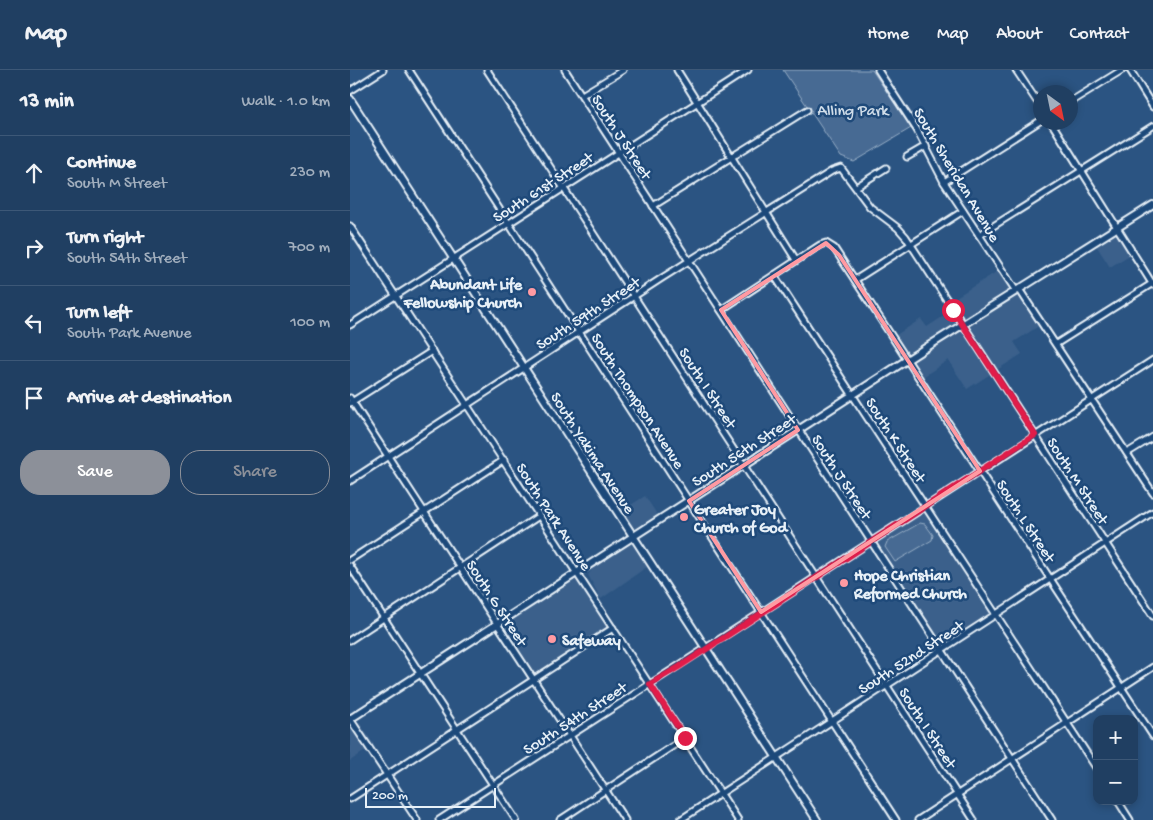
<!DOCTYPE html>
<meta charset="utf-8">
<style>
body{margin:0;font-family:"Gochi Hand",sans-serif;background:#2d4a6b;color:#f1f3f6}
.controls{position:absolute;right:15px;bottom:15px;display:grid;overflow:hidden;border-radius:10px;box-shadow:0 2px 8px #0003}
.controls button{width:45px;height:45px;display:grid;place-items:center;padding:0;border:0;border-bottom:1px solid #3d5877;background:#203f62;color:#f1f3f6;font:25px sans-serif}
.compass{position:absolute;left:683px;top:15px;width:45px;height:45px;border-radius:50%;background:#203f62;box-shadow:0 2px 8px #0003;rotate:147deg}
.scale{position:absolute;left:15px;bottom:12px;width:131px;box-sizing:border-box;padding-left:5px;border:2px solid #e8f1f8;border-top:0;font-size:14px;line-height:18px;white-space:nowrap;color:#e8f1f8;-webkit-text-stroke:4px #1f4a7a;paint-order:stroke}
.stop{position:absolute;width:15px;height:15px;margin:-11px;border:4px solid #e11d48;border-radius:50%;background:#fff}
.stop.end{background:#e11d48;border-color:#fff;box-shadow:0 1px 5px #0008}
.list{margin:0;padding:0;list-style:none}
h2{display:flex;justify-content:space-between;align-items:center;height:65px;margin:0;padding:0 20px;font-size:21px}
h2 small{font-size:16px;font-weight:400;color:#a2afbe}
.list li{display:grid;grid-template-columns:32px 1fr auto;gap:15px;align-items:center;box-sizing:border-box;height:75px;padding:0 20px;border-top:1px solid #3d5877}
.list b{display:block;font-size:19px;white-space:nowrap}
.list p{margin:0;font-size:16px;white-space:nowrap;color:#a2afbe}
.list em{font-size:16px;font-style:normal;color:#a2afbe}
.actions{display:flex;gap:10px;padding:15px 20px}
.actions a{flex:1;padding:11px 0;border:1px solid #8c9099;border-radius:20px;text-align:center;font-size:18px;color:#8c9099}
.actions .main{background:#8c9099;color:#fff}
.icon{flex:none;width:28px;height:28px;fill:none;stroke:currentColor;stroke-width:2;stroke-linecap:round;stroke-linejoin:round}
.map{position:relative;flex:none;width:803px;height:750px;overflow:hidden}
header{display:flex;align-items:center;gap:30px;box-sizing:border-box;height:70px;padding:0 25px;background:#203f62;border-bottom:1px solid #3d5877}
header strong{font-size:24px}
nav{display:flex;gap:28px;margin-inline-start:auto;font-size:18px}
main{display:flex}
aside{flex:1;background:#203f62}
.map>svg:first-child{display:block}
.built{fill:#3a608b}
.green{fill:#476b93;stroke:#98aec6}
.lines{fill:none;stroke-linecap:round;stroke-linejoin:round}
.minor-casing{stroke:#e8f1f8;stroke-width:9}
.major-casing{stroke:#e8f1f8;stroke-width:10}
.minor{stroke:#1f4a7a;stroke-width:5}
.major{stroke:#1f4a7a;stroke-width:6}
.route{stroke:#e11d48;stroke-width:6}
.marked{fill:none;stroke:#ff9aa2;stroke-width:4;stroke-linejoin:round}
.poi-dot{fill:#ff9aa2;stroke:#1f4a7a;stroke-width:2}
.labels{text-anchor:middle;stroke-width:5;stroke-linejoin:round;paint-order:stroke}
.park-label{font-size:16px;fill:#d0dde9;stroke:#1f4a7a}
.street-label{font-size:16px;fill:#e8f1f8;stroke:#1f4a7a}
.poi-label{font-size:16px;font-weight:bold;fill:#e8f1f8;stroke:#1f4a7a;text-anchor:start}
</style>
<header>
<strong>Map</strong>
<nav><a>Home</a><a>Map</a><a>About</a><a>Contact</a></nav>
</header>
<main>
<aside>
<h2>13 min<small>Walk · 1.0 km</small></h2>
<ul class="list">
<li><svg class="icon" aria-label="ahead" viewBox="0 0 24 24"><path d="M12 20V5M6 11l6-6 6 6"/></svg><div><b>Continue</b><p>South M Street</p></div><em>230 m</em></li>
<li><svg class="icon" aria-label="right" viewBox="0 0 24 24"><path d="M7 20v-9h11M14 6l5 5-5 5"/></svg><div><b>Turn right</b><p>South 54th Street</p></div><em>700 m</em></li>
<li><svg class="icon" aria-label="left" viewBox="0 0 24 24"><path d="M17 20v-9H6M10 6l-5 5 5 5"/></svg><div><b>Turn left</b><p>South Park Avenue</p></div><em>100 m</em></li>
<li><svg class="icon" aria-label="arrive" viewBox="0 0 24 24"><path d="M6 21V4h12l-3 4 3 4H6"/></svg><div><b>Arrive at destination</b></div></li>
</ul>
<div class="actions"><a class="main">Save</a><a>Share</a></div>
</aside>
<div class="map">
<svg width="803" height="750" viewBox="0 0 803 750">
<rect width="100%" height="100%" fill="#2b5482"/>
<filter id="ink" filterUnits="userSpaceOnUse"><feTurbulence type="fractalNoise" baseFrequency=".02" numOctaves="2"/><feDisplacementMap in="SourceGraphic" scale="10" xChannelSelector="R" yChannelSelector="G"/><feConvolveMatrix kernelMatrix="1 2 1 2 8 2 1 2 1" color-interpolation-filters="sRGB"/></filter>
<g filter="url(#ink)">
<g class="built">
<path d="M767,158L783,183L760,197L744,172Z"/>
<path d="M651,199L692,254L664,272L672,284L617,319L598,290L570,309L543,267L571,249L577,257L603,240L598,232Z"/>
<path d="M295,426L310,449L283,466L301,494L251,529L238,505L250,487L283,466L268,443Z"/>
<path d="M576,436L646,545L592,580L522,472Z"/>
<path d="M227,502L263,558L183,609L147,553Z"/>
<path d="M9,652L24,675L0,691V657Z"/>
</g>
<g class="green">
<path d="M433,0H522L561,58L504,92L491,87Z"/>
<path d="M570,453L575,454L583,465L582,470L545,492L535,477L537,472Z"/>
</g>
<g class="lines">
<g class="minor-casing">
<g id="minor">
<path d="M59,0L546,750"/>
<path d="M137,0L624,750"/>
<path d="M215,0L702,750"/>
<path d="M327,0L446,190"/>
<path d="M528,0L567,60L594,112L666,221"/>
<path d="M666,0L690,36"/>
<path d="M780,0L803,37"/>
<path d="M0,21L33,0"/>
<path d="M232,25L273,0"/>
<path d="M720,32L772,0"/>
<path d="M701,52L803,215"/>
<path d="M557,87L576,76"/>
<path d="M594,112L690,51"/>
<path d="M506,117L536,98"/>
<path d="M303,136L457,40"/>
<path d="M0,156L388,750"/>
<path d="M629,165L803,56"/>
<path d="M424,205L747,699"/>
<path d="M505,210L613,141"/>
<path d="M669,219L803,423"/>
<path d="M371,240L470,175L476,173L484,178L803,666"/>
<path d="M0,255L398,0"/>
<path d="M706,274L803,213"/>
<path d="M0,328L275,750"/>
<path d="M0,333L82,281"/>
<path d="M777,383L803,367"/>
<path d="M0,411L312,208L482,101L491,98L520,137L548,158L556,167L803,546"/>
<path d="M0,490L154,390"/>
<path d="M0,496L166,750"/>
<path d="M0,570L189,446"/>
<path d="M0,649L67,750"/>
<path d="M0,729L263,558"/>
<path d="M768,731L780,750"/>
<path d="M89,750L803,290"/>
<path d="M210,750L335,668"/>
<path d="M330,750L803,442"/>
<path d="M568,750L803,597"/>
</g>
</g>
<g class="major-casing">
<g id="major">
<path d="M0,29L467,750"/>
<path d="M0,649L577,277L803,135"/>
</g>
</g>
<use href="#minor" class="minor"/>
<use href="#major" class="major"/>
</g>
</g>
<g class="lines" filter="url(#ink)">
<path class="route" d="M335,668L300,614L329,597L685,365L603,240"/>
</g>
<path class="marked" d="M476,173L489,185L630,401L411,542L339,431L448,360L371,240Z"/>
<g class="poi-dot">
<circle cx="182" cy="222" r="5"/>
<circle cx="334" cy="447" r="5"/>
<circle cx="494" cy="513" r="5"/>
<circle cx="202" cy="569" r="5"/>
</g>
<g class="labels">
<g class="park-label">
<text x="503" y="45">Alling Park</text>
</g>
<g class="street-label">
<text transform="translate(273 66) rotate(57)" y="6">South J Street</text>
<text transform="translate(608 104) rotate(59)" y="6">South Sheridan Avenue</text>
<text transform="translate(192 116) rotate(-33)" y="6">South 61st Street</text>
<text transform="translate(237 242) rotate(-33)" y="6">South 59th Street</text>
<text transform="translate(359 317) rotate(57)" y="6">South I Street</text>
<text transform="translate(289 330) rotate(57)" y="6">South Thompson Avenue</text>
<text transform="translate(547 369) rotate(57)" y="6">South K Street</text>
<text transform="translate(393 379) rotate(-33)" y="6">South 56th Street</text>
<text transform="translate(244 382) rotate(57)" y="6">South Yakima Avenue</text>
<text transform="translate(493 406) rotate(57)" y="6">South J Street</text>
<text transform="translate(729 410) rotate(57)" y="6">South M Street</text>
<text transform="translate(205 446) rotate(57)" y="6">South Park Avenue</text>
<text transform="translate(677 450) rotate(57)" y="6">South L Street</text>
<text transform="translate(148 532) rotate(57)" y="6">South G Street</text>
<text transform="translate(560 586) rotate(-33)" y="6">South 52nd Street</text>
<text transform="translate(224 647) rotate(-33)" y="6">South 54th Street</text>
<text transform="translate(579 657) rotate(57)" y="6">South I Street</text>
</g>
<g class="poi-label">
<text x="172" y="219" text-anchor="end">Abundant Life<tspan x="172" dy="18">Fellowship Church</tspan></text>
<text x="344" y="444">Greater Joy<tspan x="344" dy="18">Church of God</tspan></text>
<text x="504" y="510">Hope Christian<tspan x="504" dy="18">Reformed Church</tspan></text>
<text x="212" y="575">Safeway</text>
</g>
</g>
</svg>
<div class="controls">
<button>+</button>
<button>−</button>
</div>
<svg class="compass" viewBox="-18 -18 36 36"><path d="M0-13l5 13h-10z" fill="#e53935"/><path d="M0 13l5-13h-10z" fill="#a2afbe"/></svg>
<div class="scale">200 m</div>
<div class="stop" style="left:603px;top:240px"></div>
<div class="stop end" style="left:335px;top:668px"></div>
</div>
</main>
